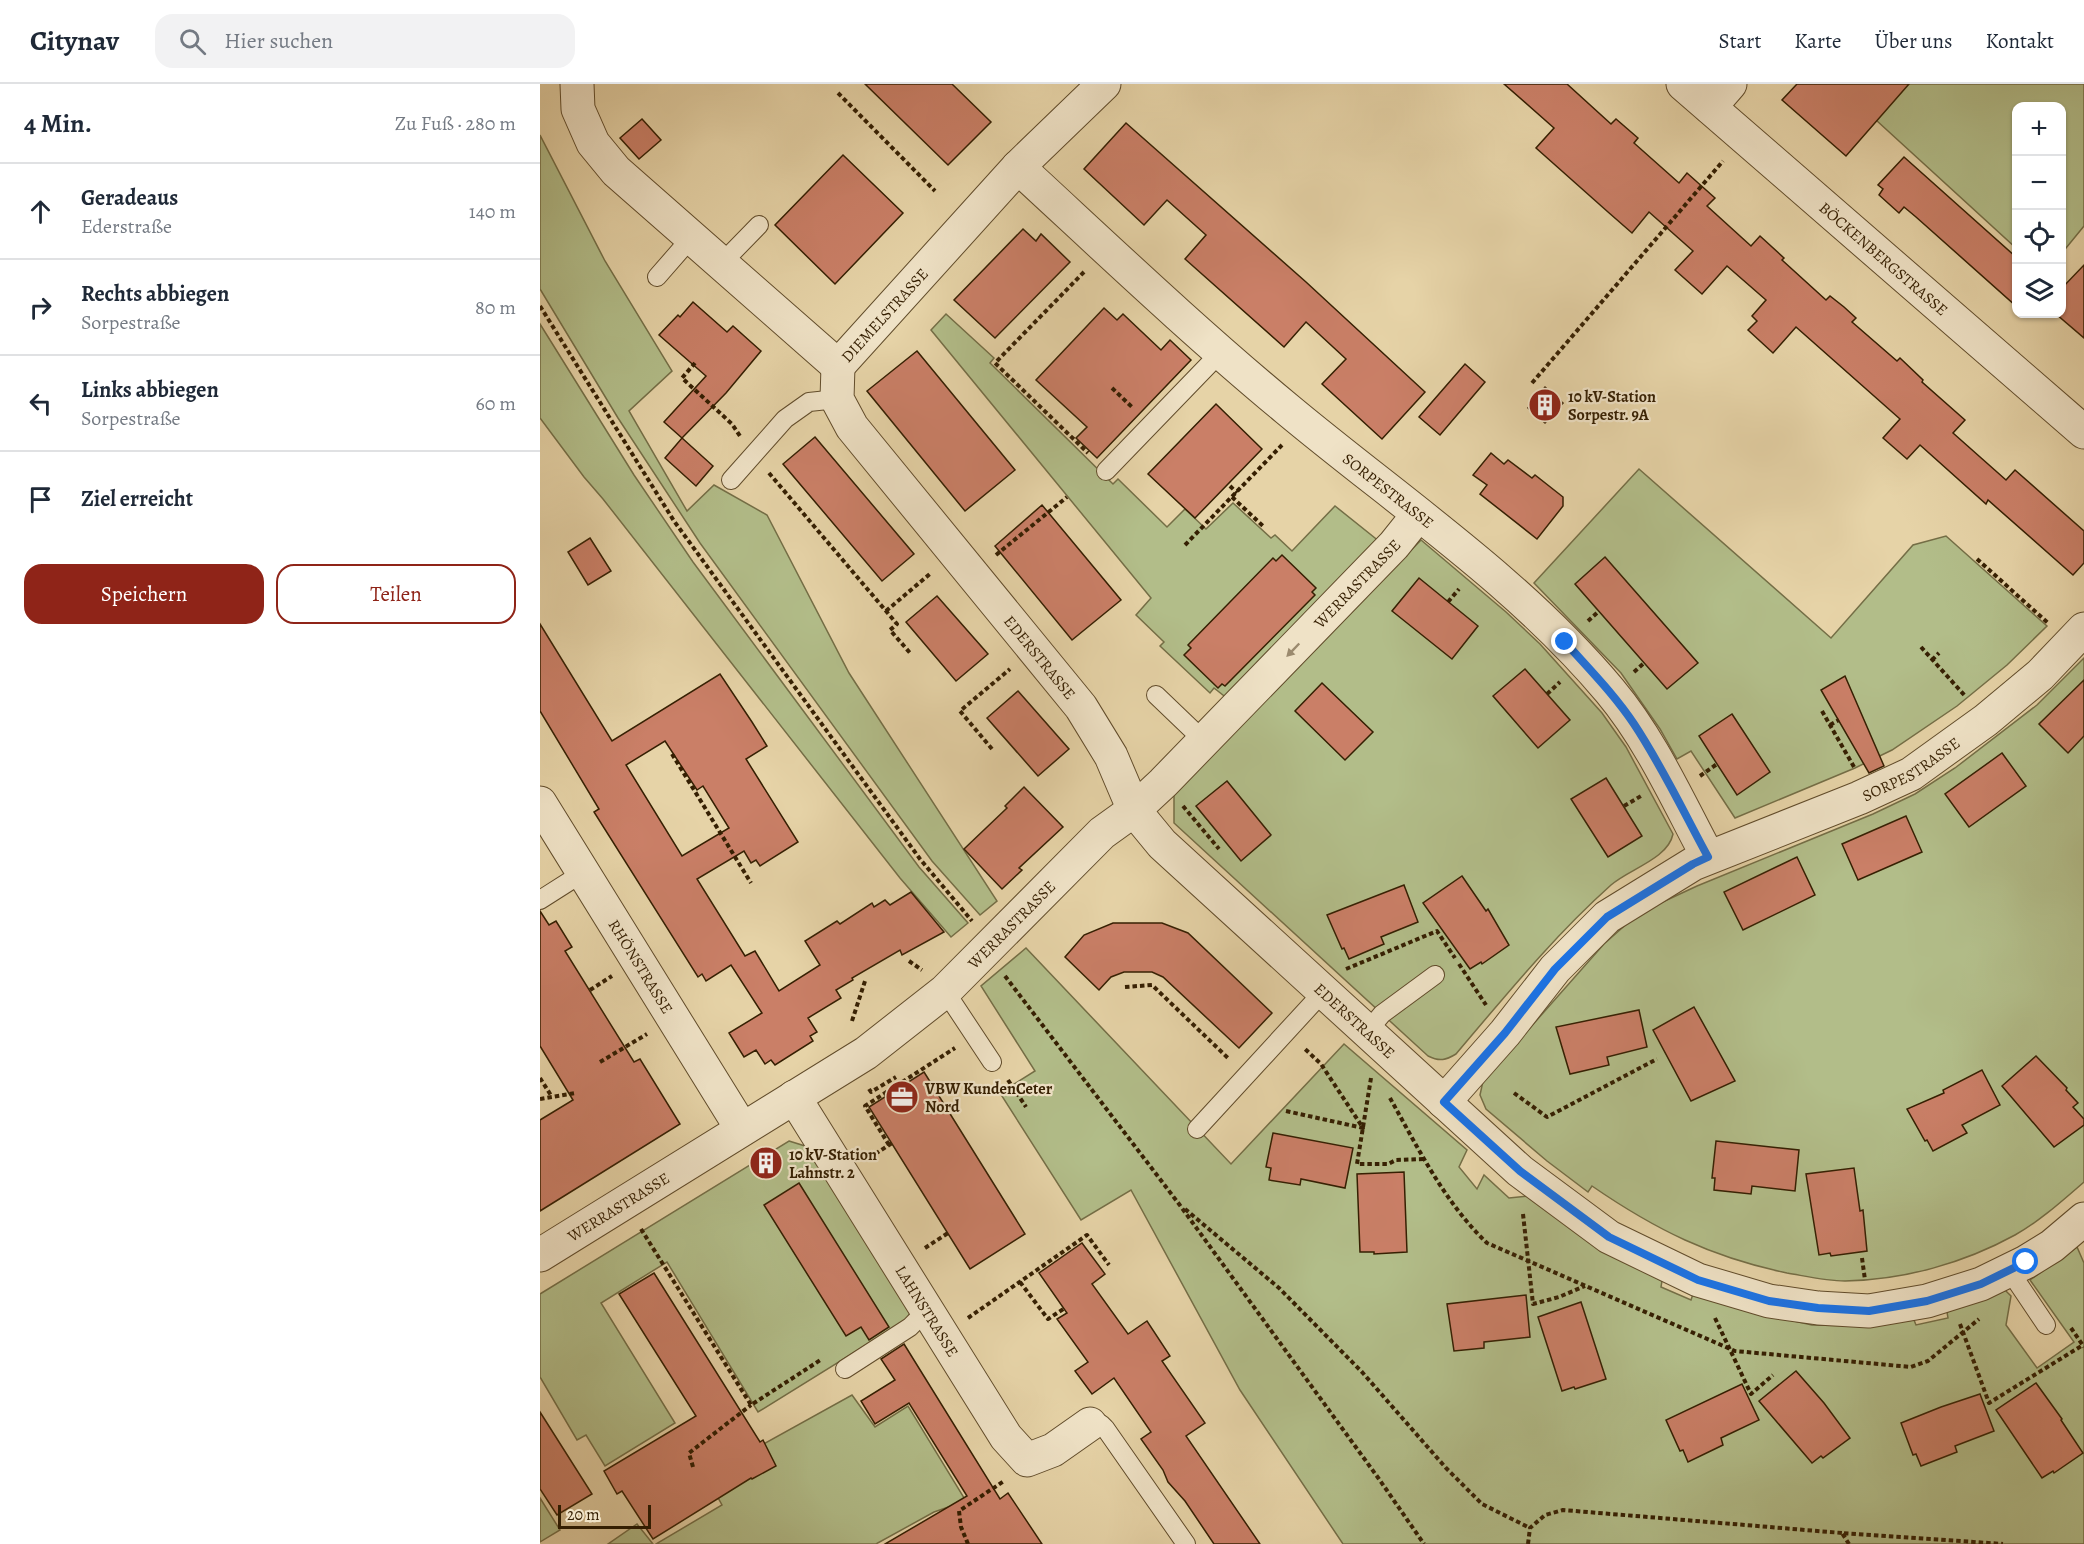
<!DOCTYPE html>
<html lang="de">
<meta charset="utf-8">
<style>
body{margin:0;font-family:Alegreya,serif;background:#f2f2f3;color:#1f2937}
.controls{position:absolute;right:18px;top:18px;display:grid;overflow:hidden;border-radius:12px;box-shadow:0 2px 4px #0004}
.controls button{width:54px;height:54px;display:grid;place-items:center;padding:0;border:0;border-bottom:2px solid #e0e1e3;background:#fff;color:#1f2937;font:30px sans-serif}
.scale{position:absolute;left:18px;bottom:15px;width:93px;box-sizing:border-box;padding-left:6px;border:3px solid #351f02;border-top:0;font-size:16px;line-height:21px;white-space:nowrap;color:#351f02;-webkit-text-stroke:4px #efe2c6;paint-order:stroke}
.stop{position:absolute;width:18px;height:18px;margin:-14px;border:4px solid #1a73e8;border-radius:50%;background:#fff}
.stop.end{background:#1a73e8;border-color:#fff;box-shadow:0 2px 6px #0008}
.list{margin:0;padding:0;list-style:none}
h2{display:flex;justify-content:space-between;align-items:center;height:78px;margin:0;padding:0 24px;font-size:26px}
h2 small{font-size:20px;font-weight:400;color:#747a83}
.list li{display:grid;grid-template-columns:39px 1fr auto;gap:18px;align-items:center;box-sizing:border-box;height:96px;padding:0 24px;border-top:2px solid #e0e1e3}
.list b{display:block;font-size:22px;white-space:nowrap}
.list p{margin:0;font-size:20px;white-space:nowrap;color:#747a83}
.list em{font-size:20px;font-style:normal;color:#747a83}
.actions{display:flex;gap:12px;padding:18px 24px}
.actions a{flex:1;padding:14px 0;border:2px solid #8f2418;border-radius:18px;text-align:center;font-size:21px;color:#8f2418}
.actions .main{background:#8f2418;color:#fff}
.icon{flex:none;width:33px;height:33px;fill:none;stroke:currentColor;stroke-width:2;stroke-linecap:round;stroke-linejoin:round}
.map{position:relative;flex:none;width:1544px;height:1460px;overflow:hidden}
header{display:flex;align-items:center;gap:36px;box-sizing:border-box;height:84px;padding:0 30px;background:#fff;border-bottom:2px solid #e0e1e3}
header strong{font-size:28px}
nav{display:flex;gap:33px;margin-inline-start:auto;font-size:21px}
.search{width:420px;height:54px;background:#f2f2f3;display:flex;align-items:center;gap:15px;box-sizing:border-box;padding:0 21px;border-radius:18px;color:#747a83;font-size:22px}
main{display:flex}
aside{flex:1;background:#fff}
.map>svg:first-child{display:block}
.green{fill:#b2bd89;stroke:#746e46;stroke-width:1.5}
.building{fill:#ca7f67;stroke:#351f02;stroke-width:1.5;fill-rule:evenodd}
.lines{fill:none;stroke-linecap:round;stroke-linejoin:round}
.service-casing{stroke:#614c2b;stroke-width:20}
.minor-casing{stroke:#614c2b;stroke-width:35}
.path{stroke:#351f02;stroke-width:4;stroke-dasharray:4.5 3;stroke-linecap:butt}
.service{stroke:#efe2c6;stroke-width:18}
.minor{stroke:#efe2c6;stroke-width:33}
.oneway{fill:#9b8a6e}
.route{stroke:#1a73e8;stroke-width:8}
.labels{text-anchor:middle;stroke-width:4.5;stroke-linejoin:round;paint-order:stroke}
.street-label{font-size:16px;fill:#351f02;stroke:#efe2c6}
.poi-label{font-size:16px;font-weight:bold;fill:#351f02;stroke:#efe2c6;text-anchor:start}
</style>
<header>
<strong>Citynav</strong>
<div class="search"><svg class="icon" aria-label="search" viewBox="0 0 24 24"><circle cx="10" cy="10" r="6"/><path d="M15 15l6 6"/></svg>Hier suchen</div>
<nav><a>Start</a><a>Karte</a><a>Über uns</a><a>Kontakt</a></nav>
</header>
<main>
<aside>
<h2>4 Min.<small>Zu Fuß · 280 m</small></h2>
<ul class="list">
<li><svg class="icon" aria-label="ahead" viewBox="0 0 24 24"><path d="M12 20V5M6 11l6-6 6 6"/></svg><div><b>Geradeaus</b><p>Ederstraße</p></div><em>140 m</em></li>
<li><svg class="icon" aria-label="right" viewBox="0 0 24 24"><path d="M7 20v-9h11M14 6l5 5-5 5"/></svg><div><b>Rechts abbiegen</b><p>Sorpestraße</p></div><em>80 m</em></li>
<li><svg class="icon" aria-label="left" viewBox="0 0 24 24"><path d="M17 20v-9H6M10 6l-5 5 5 5"/></svg><div><b>Links abbiegen</b><p>Sorpestraße</p></div><em>60 m</em></li>
<li><svg class="icon" aria-label="arrive" viewBox="0 0 24 24"><path d="M6 21V4h12l-3 4 3 4H6"/></svg><div><b>Ziel erreicht</b></div></li>
</ul>
<div class="actions"><a class="main">Speichern</a><a>Teilen</a></div>
</aside>
<div class="map">
<svg width="1544" height="1460" viewBox="0 0 1544 1460">
<rect width="100%" height="100%" fill="#e6d3a7"/>
<filter id="stains"><feTurbulence type="fractalNoise" baseFrequency=".00333" numOctaves="4"/><feColorMatrix values="0 0 0 0 .2 0 0 0 0 .09 0 0 0 0 .02 0 0 0 .5 -.17"/></filter>
<radialGradient id="worn" r=".72"><stop offset=".6" stop-color="#630" stop-opacity="0"/><stop offset="1" stop-color="#630" stop-opacity=".3"/></radialGradient>
<g class="green">
<path d="M1326,0H1544V142L1522,169V22H1476V164L1313,15Z"/>
<path d="M0,51L65,177L132,287L89,327L147,427L174,401L227,431L309,589L457,817L440,831L392,777L160,459L78,334L0,205Z"/>
<path d="M406,230L454,274L450,279L573,400L578,395L627,443L645,425L666,445L693,419L731,454L735,451L752,467L795,422L840,458L688,615L674,604L670,609L620,562L624,558L596,531L611,514L391,246Z"/>
<path d="M0,240L94,391L153,478L379,783L428,839L411,853L360,794L63,415L44,393L0,334Z"/>
<path d="M1099,385L1291,554L1373,461L1406,452L1507,542L1467,581L1417,622L1352,666L1315,684L1195,734L1151,667L1137,675L1120,645L1081,589L994,499Z"/>
<path d="M881,456L966,528L1000,560L1062,629L1086,663L1133,750C1128,775 1089,785 1071,801C1014,852 966,911 916,970C906,976 900,978 888,972L634,739V709Z"/>
<path d="M1544,574V1098C1522,1117 1500,1137 1475,1151C1424,1179 1364,1196 1305,1197C1286,1197 1265,1192 1247,1189C1171,1173 1116,1146 1052,1102L1048,1108L1007,1077L946,1025L940,1011L943,997L1064,860L1099,829L1157,802L1333,730L1375,710L1415,684L1497,621Z"/>
<path d="M486,864L691,1080L804,960L927,1066L919,1083L937,1105L944,1091L969,1114L988,1112L1037,1148L1122,1197L1121,1203L1151,1216L1153,1210L1222,1230L1272,1241L1323,1242L1374,1236L1376,1241L1408,1234L1407,1228L1465,1206L1471,1212L1466,1241L1497,1284L1534,1258L1490,1196L1537,1163L1544,1179V1460H803L700,1306L591,1106L541,1136L460,1009L495,987L441,902Z"/>
<path d="M249,1057L265,1062L287,1092L371,1228L365,1237L218,1328L127,1178L61,1219L135,1339L65,1382L46,1351L37,1356L0,1293V1210Z"/>
<path d="M312,1311L335,1343L368,1322L426,1417L394,1428L336,1460H116L182,1421L166,1392Z"/>
<path d="M0,1414L20,1446L0,1458Z"/>
<path d="M97,1440L113,1460H68Z"/>
</g>
<g class="building">
<path d="M325,0H412L451,38L408,81Z"/>
<path d="M964,0H1027L1071,40L1076,35L1098,54L1094,59L1139,99L1147,89L1175,114L1167,122L1211,162L1220,152L1244,174L1242,176L1286,216L1290,212L1304,223L1316,234L1312,238L1357,277L1360,274L1383,296L1382,298L1425,336L1413,349L1466,396L1475,386L1544,447V479L1533,491L1448,416L1446,420L1380,361L1367,375L1343,354L1360,335L1256,243L1233,269L1208,246L1217,237L1212,232L1226,216L1187,182L1162,210L1135,186L1153,167L1109,128L1092,149L1068,128L996,64L1014,44Z"/>
<path d="M1257,0H1369L1306,72L1242,16Z"/>
<path d="M102,35L121,56L99,75L80,54Z"/>
<path d="M586,39L766,198L885,308L842,355L782,300L806,275L766,238L744,263L645,175L666,151L627,116L604,141L544,85Z"/>
<path d="M303,71L363,129L295,200L235,141Z"/>
<path d="M1364,73L1476,173V222L1376,133L1364,123L1359,129L1339,111L1343,105L1338,101Z"/>
<path d="M483,145L496,157L501,150L530,178L455,254L414,216Z"/>
<path d="M1544,181V254L1516,230H1521V205Z"/>
<path d="M153,218L187,248L193,242L221,267L186,309L142,354L124,338L166,292L119,251L138,231L140,233Z"/>
<path d="M564,224L577,236L583,230L621,266L630,256L651,276L557,374L536,354L547,343L496,296Z"/>
<path d="M377,267L475,386L425,427L327,307Z"/>
<path d="M925,280L945,298L900,351L879,333Z"/>
<path d="M1005,303L1023,319L1005,339L988,324Z"/>
<path d="M676,320L722,365L655,434L608,390Z"/>
<path d="M275,353L374,470L342,497L243,380Z"/>
<path d="M142,354L173,382L156,402L125,374Z"/>
<path d="M951,369L964,380L968,376L992,394L995,391L1023,413V422L997,455L940,410L947,401L933,391Z"/>
<path d="M502,421L581,516L532,556L455,462Z"/>
<path d="M50,454L71,487L48,501L28,468Z"/>
<path d="M742,471L776,504L772,508L775,511L685,602L682,600L678,604L644,571L651,564L648,561L733,474L736,477Z"/>
<path d="M1065,473L1158,579L1127,605L1035,500Z"/>
<path d="M879,494L938,542L912,575L852,527Z"/>
<path d="M397,512L448,570L416,597L366,538Z"/>
<path d="M0,540L72,657L180,590L212,638L227,662L206,675L258,758L220,782L216,776L211,779L204,767L157,795L205,872L215,867L239,907L280,881L265,857L297,837L300,840L332,819L334,823L345,816L350,821L371,808L404,848L362,871L360,866L312,894L313,896L296,906L301,914L268,934L277,948L270,952L273,957L235,981L231,976L225,980L216,966L204,973L189,949L222,929L191,881L166,897L162,890L158,893L54,728L59,725L0,627ZM125,657L157,706L163,702L189,744L142,772L86,681Z"/>
<path d="M985,585L1030,636L998,664L953,612Z"/>
<path d="M1305,592L1344,682L1329,689L1281,606Z"/>
<path d="M1544,596V652L1528,669L1499,640Z"/>
<path d="M782,599L833,648L805,676L755,627Z"/>
<path d="M478,607L529,665L498,692L447,634Z"/>
<path d="M1192,630L1230,688L1197,711L1159,652Z"/>
<path d="M1462,669L1486,702L1429,743L1405,710Z"/>
<path d="M1066,694L1102,752L1068,773L1031,715Z"/>
<path d="M687,697L731,751L701,777L656,722Z"/>
<path d="M484,703L523,743L479,784L482,786L462,805L424,765L467,724L465,722Z"/>
<path d="M1366,732L1382,768L1318,796L1302,760Z"/>
<path d="M1257,773L1275,811L1203,846L1184,808Z"/>
<path d="M922,792L946,827L948,825L969,861L942,880L941,878L930,885L883,819Z"/>
<path d="M864,801L878,838L841,853L844,860L809,875L804,864L802,865L787,831Z"/>
<path d="M0,827L9,841L16,837L32,863L25,867L94,978L100,975L140,1040L0,1127V1036L33,1016L0,962Z"/>
<path d="M573,839H622L648,849L732,929L699,964L623,893L612,888H584L571,893L559,906L525,873L544,851Z"/>
<path d="M1154,923L1195,997L1151,1017L1113,946Z"/>
<path d="M1099,926L1107,963L1067,973L1069,981L1030,990L1016,943Z"/>
<path d="M1496,972L1527,1004L1526,1006L1538,1019L1533,1023L1544,1035V1041L1514,1063L1462,1002Z"/>
<path d="M1442,986L1460,1021L1422,1041L1427,1049L1393,1067L1387,1056L1385,1057L1367,1025L1404,1009L1403,1006Z"/>
<path d="M384,988L485,1150L430,1185L329,1023Z"/>
<path d="M733,1049L813,1064L805,1104L761,1095L760,1101L729,1096L731,1084L726,1083Z"/>
<path d="M1176,1057L1259,1066L1255,1107L1212,1102L1211,1110L1174,1106L1175,1094H1172Z"/>
<path d="M1314,1084L1320,1127L1323,1126L1327,1167L1291,1172L1290,1169L1279,1171L1266,1090Z"/>
<path d="M864,1088L867,1168L834,1170V1168H820L817,1090Z"/>
<path d="M259,1099L349,1243L329,1256L321,1243L306,1252L224,1121Z"/>
<path d="M542,1159L565,1190L552,1200L588,1250L607,1237L630,1272L622,1277L665,1339L646,1352L720,1460H674L645,1417L628,1398L623,1386L601,1355L611,1348L574,1294L552,1310L535,1287L548,1278L517,1235L527,1229L499,1189Z"/>
<path d="M114,1189L220,1358L223,1356L236,1382L212,1395L211,1394L113,1455L82,1407L77,1410L64,1387L156,1332L79,1210Z"/>
<path d="M986,1211L990,1253L944,1258V1264L914,1267L907,1220Z"/>
<path d="M1041,1218L1066,1295L1035,1305L1034,1303L1022,1307L998,1233Z"/>
<path d="M364,1260L460,1415L468,1409L502,1460H345L427,1412L369,1319L335,1340L321,1317L355,1296L341,1275Z"/>
<path d="M1256,1287L1284,1319L1310,1354L1283,1374L1281,1372L1272,1379L1219,1317Z"/>
<path d="M1496,1299L1522,1335L1521,1336L1543,1369L1514,1389L1513,1387L1502,1394L1456,1326Z"/>
<path d="M1202,1300L1219,1336L1181,1354L1183,1361L1148,1378L1143,1366L1140,1367L1126,1336Z"/>
<path d="M1440,1310L1454,1347L1415,1362L1417,1368L1381,1382L1376,1370L1373,1371L1361,1339L1401,1323Z"/>
<path d="M0,1328L52,1410L17,1431L0,1405Z"/>
</g>
<g class="lines">
<g class="service-casing">
<g id="service">
<path d="M181,180L219,141"/>
<path d="M117,193L151,154"/>
<path d="M566,387L680,269"/>
<path d="M191,396L245,335L269,318L297,315"/>
<path d="M616,611L664,657"/>
<path d="M0,816L44,788"/>
<path d="M405,907L452,978"/>
<path d="M827,948L842,930L895,891"/>
<path d="M657,1045L783,908"/>
<path d="M1469,1186L1506,1241"/>
<path d="M305,1285L370,1243L387,1226"/>
<path d="M550,1340H561L565,1344L646,1460"/>
</g>
</g>
<g class="minor-casing">
<g id="minor">
<path d="M37,0L38,25L53,59L76,87L298,282"/>
<path id="s1" d="M1143,0L1544,348"/>
<path d="M1170,23L1190,0"/>
<path id="s2" d="M478,83C567,165 654,248 747,325C856,416 978,497 1070,607C1111,656 1138,717 1168,773"/>
<path id="s3" d="M298,282L297,315L312,343L541,623L571,672L594,726L622,760L980,1087L1069,1153L1158,1196L1229,1217L1278,1224L1329,1227L1387,1217L1441,1200L1486,1178L1512,1162L1544,1135"/>
<path id="s4" d="M298,282L478,83L564,0"/>
<path id="s5" d="M0,719L202,1045"/>
<path id="s6" d="M254,1013L466,1353L487,1376L513,1366L550,1340"/>
<path id="s7" d="M904,1018L965,949L1015,885L1067,833L1153,780L1319,714L1371,690L1446,636L1500,591L1544,545"/>
<path id="s8" d="M0,1171L326,969L405,907L562,749L594,726L623,699L854,461L878,431"/>
</g>
</g>
<g class="path">
<path d="M298,9L395,107"/>
<path d="M544,188L455,279L548,369"/>
<path d="M0,222L134,437L380,775L432,837"/>
<path d="M155,279L142,294L192,340L200,352"/>
<path d="M992,299L1183,77"/>
<path d="M572,304L593,324"/>
<path d="M229,389L357,540L350,546L371,570"/>
<path d="M690,402L697,409"/>
<path d="M692,413L723,442"/>
<path d="M645,461L742,361"/>
<path d="M456,471L527,413"/>
<path d="M1437,475L1508,539"/>
<path d="M908,518L919,505"/>
<path d="M346,527L391,489"/>
<path d="M1048,537L1059,527"/>
<path d="M1381,563L1426,613"/>
<path d="M1392,576L1399,569"/>
<path d="M1094,588L1104,579"/>
<path d="M1007,610L1020,598"/>
<path d="M1282,627L1314,683"/>
<path d="M1290,641L1299,636"/>
<path d="M452,665L420,627L470,585"/>
<path d="M132,670L211,799"/>
<path d="M1160,692L1177,680"/>
<path d="M643,722L679,765"/>
<path d="M1084,722L1101,712"/>
<path d="M369,877L382,886"/>
<path d="M919,880L946,921"/>
<path d="M806,885L897,847L915,874"/>
<path d="M465,892L639,1120L839,1395L884,1460"/>
<path d="M585,903L612,901L689,975"/>
<path d="M50,906L72,892"/>
<path d="M312,937L325,897"/>
<path d="M60,978L107,950"/>
<path d="M0,994L12,1013"/>
<path d="M831,994L817,1080H848L856,1076L884,1075"/>
<path d="M468,996L486,1023"/>
<path d="M329,1005L331,1008L356,993"/>
<path d="M974,1009L1007,1033L1117,975"/>
<path d="M850,1014C878,1064 905,1119 947,1159L1195,1267L1371,1283L1388,1277L1439,1235"/>
<path d="M0,1015L35,1009"/>
<path d="M746,1027L823,1044L781,980L764,964"/>
<path d="M349,1061L325,1022L415,964"/>
<path d="M329,1074L352,1059"/>
<path d="M645,1125L739,1204L822,1288L906,1384L942,1420L990,1444"/>
<path d="M983,1130L993,1220L1019,1213L1045,1202"/>
<path d="M101,1145L211,1321L282,1275"/>
<path d="M385,1164L408,1149"/>
<path d="M1322,1174L1325,1196"/>
<path d="M480,1198L508,1235L525,1224"/>
<path d="M428,1234L547,1151L569,1181"/>
<path d="M1175,1234L1211,1310L1233,1291"/>
<path d="M1420,1240L1449,1319L1543,1261"/>
<path d="M1531,1244L1544,1263"/>
<path d="M153,1383L149,1369L211,1321"/>
<path d="M428,1460L421,1443L419,1427L464,1397"/>
<path d="M988,1460L990,1444L1005,1431L1023,1426L1302,1449"/>
<path d="M1309,1460L1302,1449L1463,1460"/>
</g>
<use href="#service" class="service"/>
<use href="#minor" class="minor"/>
</g>
<defs><path id="oneway-solid" d="M-6-.8H1V-3.2L6.5 0L1 3.2V.8H-6Z" transform="scale(1.5)"/></defs>
<use class="oneway" href="#oneway-solid" transform="translate(753 566) rotate(134)"/>
<g class="lines">
<path class="route" d="M1025,558C1049,585 1074,610 1094,640C1122,682 1144,729 1168,773L1153,780L1067,833L1015,885L965,949L904,1018L980,1087L1069,1153L1158,1196L1229,1217L1278,1224L1329,1227L1387,1217L1441,1200L1486,1178"/>
</g>
<defs>
<g id="building-disc" transform="scale(1.725)"><circle r="9.5" fill="#8f2418" stroke="#efe2c6"/><path d="M-4-6H4V6H1V3H-1V6H-4ZM-2.5-4.3h1.7v1.8h-1.7ZM.8-4.3h1.7v1.8H.8ZM-2.5-1h1.7V.8h-1.7ZM.8-1h1.7V.8H.8Z" fill="#fff"/></g>
<g id="office-disc" transform="scale(1.725)"><circle r="9.5" fill="#8f2418" stroke="#efe2c6"/><path d="M-6-3h4V-5.5h4V-3h4V5H-6ZM-1-4.5V-3h2v-1.5ZM-6 0V1H6V0Z" fill="#fff"/></g>
</defs>
<g fill-rule="evenodd">
<use href="#building-disc" x="1005" y="321"/>
<use href="#office-disc" x="362" y="1013"/>
<use href="#building-disc" x="226" y="1079"/>
</g>
<g class="labels">
<g class="street-label">
<text dy="6" stroke="none"><textPath href="#s1" startOffset="266">BÖCKENBERGSTRASSE</textPath></text>
<text dy="6" stroke="none"><textPath href="#s4" startOffset="69">DIEMELSTRASSE</textPath></text>
<text dy="6" stroke="none"><textPath href="#s2" startOffset="492">SORPESTRASSE</textPath></text>
<text dy="6" stroke="none"><textPath href="#s8" startOffset="1064">WERRASTRASSE</textPath></text>
<text dy="6" stroke="none"><textPath href="#s3" startOffset="362">EDERSTRASSE</textPath></text>
<text dy="6" stroke="none"><textPath href="#s7" startOffset="586">SORPESTRASSE</textPath></text>
<text dy="6" stroke="none"><textPath href="#s8" startOffset="578">WERRASTRASSE</textPath></text>
<text dy="6" stroke="none"><textPath href="#s5" startOffset="192">RHÖNSTRASSE</textPath></text>
<text dy="6" stroke="none"><textPath href="#s3" startOffset="848">EDERSTRASSE</textPath></text>
<text dy="6" stroke="none"><textPath href="#s8" startOffset="92">WERRASTRASSE</textPath></text>
<text dy="6" stroke="none"><textPath href="#s6" startOffset="252">LAHNSTRASSE</textPath></text>
</g>
<g class="poi-label">
<text x="1028" y="318">10 kV-Station<tspan x="1028" dy="18">Sorpestr. 9A</tspan></text>
<text x="385" y="1010">VBW KundenCeter<tspan x="385" dy="18">Nord</tspan></text>
<text x="249" y="1076">10 kV-Station<tspan x="249" dy="18">Lahnstr. 2</tspan></text>
</g>
</g>
<rect width="100%" height="100%" filter="url(#stains)"/>
<rect width="100%" height="100%" fill="url(#worn)"/>
</svg>
<div class="controls">
<button>+</button>
<button>−</button>
<button><svg class="icon" aria-label="locate" viewBox="0 0 24 24"><circle cx="12" cy="12" r="6"/><path d="M12 2v4M12 18v4M2 12h4M18 12h4"/></svg></button>
<button><svg class="icon" aria-label="layers" viewBox="0 0 24 24"><path d="M12 4l9 5-9 5-9-5zM3 14l9 5 9-5"/></svg></button>
</div>
<div class="scale">20 m</div>
<div class="stop" style="left:1486px;top:1178px"></div>
<div class="stop end" style="left:1025px;top:558px"></div>
</div>
</main>
